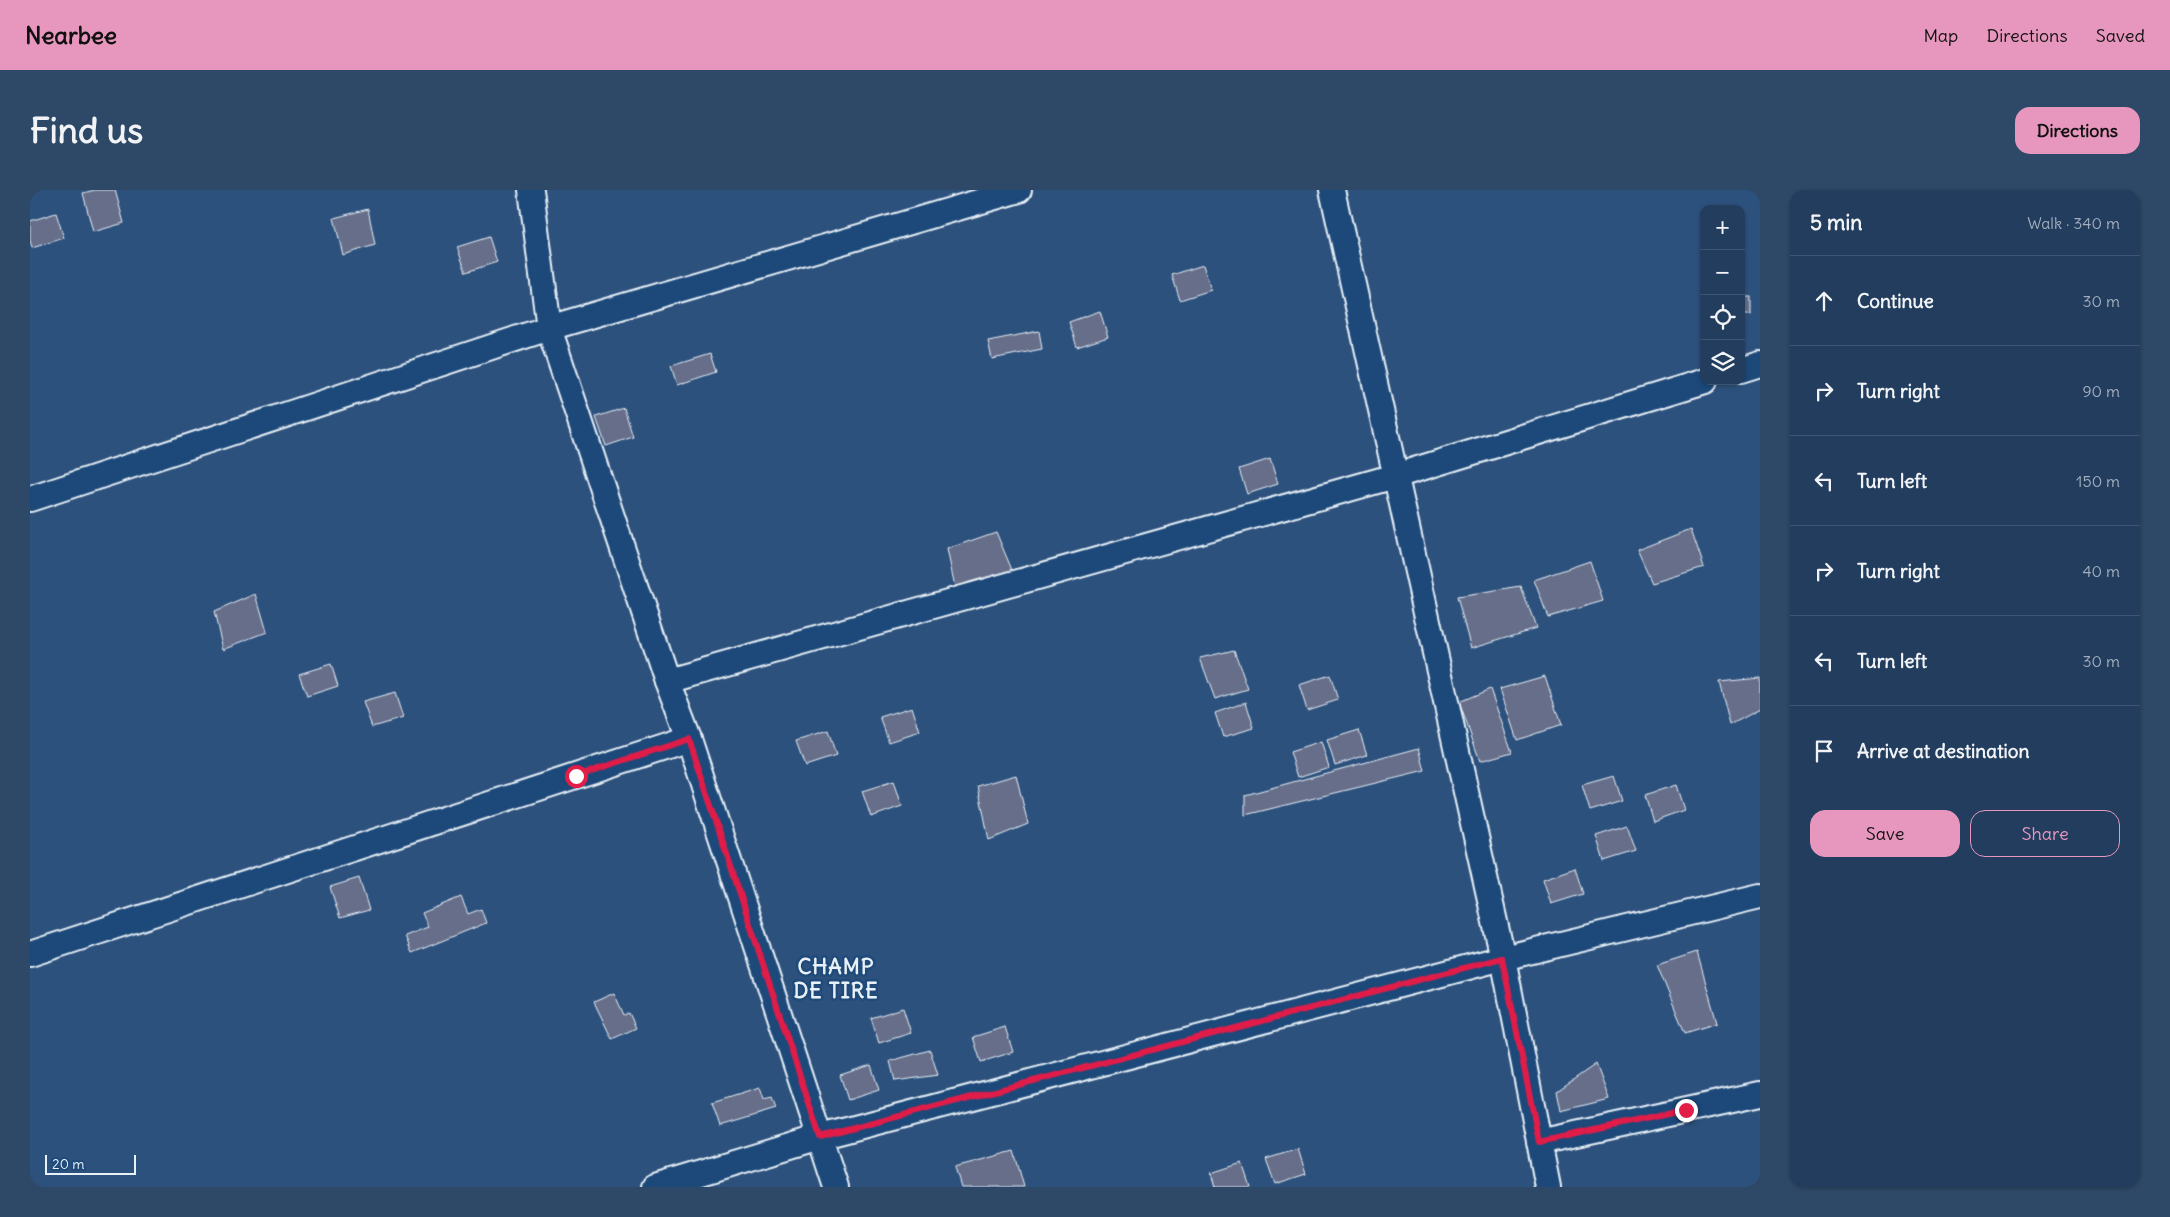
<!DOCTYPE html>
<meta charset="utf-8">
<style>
body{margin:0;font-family:Delius,sans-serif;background:#2e4867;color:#f1f3f6}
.controls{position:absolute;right:15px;top:15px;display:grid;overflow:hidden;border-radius:10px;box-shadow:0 1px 4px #0004}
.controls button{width:45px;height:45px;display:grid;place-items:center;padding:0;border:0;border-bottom:1px solid #3f5673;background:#223d5e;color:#f1f3f6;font:25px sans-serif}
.scale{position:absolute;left:15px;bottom:12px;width:91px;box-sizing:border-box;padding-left:5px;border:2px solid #e8f1f8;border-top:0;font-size:14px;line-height:18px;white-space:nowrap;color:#e8f1f8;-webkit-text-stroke:4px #1f4a7a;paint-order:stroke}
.stop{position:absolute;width:15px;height:15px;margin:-11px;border:4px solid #e11d48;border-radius:50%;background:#fff}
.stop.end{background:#e11d48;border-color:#fff;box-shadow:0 1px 5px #0008}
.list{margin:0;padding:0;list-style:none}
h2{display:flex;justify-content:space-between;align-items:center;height:65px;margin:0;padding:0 20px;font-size:21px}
h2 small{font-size:16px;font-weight:400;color:#a2aebc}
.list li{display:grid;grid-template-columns:32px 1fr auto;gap:15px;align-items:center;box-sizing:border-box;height:90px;padding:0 20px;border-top:1px solid #3f5673}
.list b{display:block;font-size:19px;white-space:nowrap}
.list em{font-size:16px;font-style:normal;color:#a2aebc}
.actions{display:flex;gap:10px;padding:15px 20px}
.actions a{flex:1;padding:11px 0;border:1px solid #e797bd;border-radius:15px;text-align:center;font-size:18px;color:#e797bd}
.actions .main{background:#e797bd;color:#111}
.icon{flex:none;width:28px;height:28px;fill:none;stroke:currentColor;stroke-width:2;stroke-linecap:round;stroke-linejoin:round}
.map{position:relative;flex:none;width:1730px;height:997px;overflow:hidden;border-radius:15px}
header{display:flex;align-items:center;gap:30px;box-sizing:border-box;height:70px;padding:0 25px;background:#e797bd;color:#111}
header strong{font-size:24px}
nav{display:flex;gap:28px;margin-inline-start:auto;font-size:18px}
.intro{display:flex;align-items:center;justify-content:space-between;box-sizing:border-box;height:120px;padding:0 30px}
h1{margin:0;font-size:35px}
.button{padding:12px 22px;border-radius:15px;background:#e797bd;color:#111;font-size:18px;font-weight:700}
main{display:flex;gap:30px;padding:0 30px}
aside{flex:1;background:#223d5e;border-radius:15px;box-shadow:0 1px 4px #0004}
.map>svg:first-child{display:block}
.building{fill:#666e8a;stroke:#e8f1f8}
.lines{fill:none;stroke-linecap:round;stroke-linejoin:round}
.minor-casing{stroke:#e8f1f8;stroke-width:28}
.minor{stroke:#1f4a7a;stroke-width:24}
.route{stroke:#e11d48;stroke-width:6}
.labels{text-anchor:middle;stroke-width:5;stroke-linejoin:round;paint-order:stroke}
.district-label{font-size:21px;font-weight:bold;letter-spacing:1px;fill:#e8f1f8;stroke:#1f4a7a}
</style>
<header>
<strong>Nearbee</strong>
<nav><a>Map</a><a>Directions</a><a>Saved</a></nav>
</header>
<div class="intro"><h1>Find us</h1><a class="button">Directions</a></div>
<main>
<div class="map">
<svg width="1730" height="997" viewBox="0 0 1730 997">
<rect width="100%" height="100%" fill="#2d517d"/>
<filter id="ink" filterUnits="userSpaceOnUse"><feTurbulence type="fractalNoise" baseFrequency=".02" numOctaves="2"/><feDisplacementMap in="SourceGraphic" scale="10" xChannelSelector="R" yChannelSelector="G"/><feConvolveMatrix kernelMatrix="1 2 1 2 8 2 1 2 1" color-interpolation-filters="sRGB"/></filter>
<g filter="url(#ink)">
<g class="building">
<path d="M65,0H85L94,33L63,42L53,3Z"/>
<path d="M338,19L345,55L313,65L304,28Z"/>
<path d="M26,23L34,48L2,58L0,50V31Z"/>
<path d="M459,47L467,72L436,82L427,57Z"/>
<path d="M1173,75L1181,100L1150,110L1142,85Z"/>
<rect x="1711" y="107" width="10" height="18"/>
<path d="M1070,121L1078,147L1047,157L1039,132Z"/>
<path d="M1009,141L1012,159L962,169L958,151Z"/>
<path d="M680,164L686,182L647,195L641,176Z"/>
<path d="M594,218L603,247L576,256L566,227Z"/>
<path d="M1240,269L1248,294L1217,304L1209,279Z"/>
<path d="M1661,339L1674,377L1622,393L1607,360Z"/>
<path d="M966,342L982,380L925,397L917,359Z"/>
<path d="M1560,371L1573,411L1518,427L1504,390Z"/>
<path d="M1491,397L1506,438L1441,458L1427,407Z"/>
<path d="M226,404L237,442L193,459L184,422Z"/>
<path d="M1204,460L1218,499L1185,509L1170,468Z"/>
<path d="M301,474L308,496L277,506L269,484Z"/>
<path d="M1300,485L1308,510L1277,520L1269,495Z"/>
<path d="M1515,486L1531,535L1487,550L1470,499Z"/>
<path d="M1730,488V519L1700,535L1689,492Z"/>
<path d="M1460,499L1482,562L1450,571L1429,512Z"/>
<path d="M365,503L373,528L342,537L333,512Z"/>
<path d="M1216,512L1224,538L1193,547L1185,523Z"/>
<path d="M882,517L890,542L859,552L850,527Z"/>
<path d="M1329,540L1337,565L1305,575L1297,550Z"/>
<path d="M798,541L806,566L775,576L766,551Z"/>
<path d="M1291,552L1299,577L1268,587L1260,562Z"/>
<path d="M1389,558L1395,581L1215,625V605Z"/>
<path d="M986,585L998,634L959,650L948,596Z"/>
<path d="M1584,586L1592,611L1560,621L1552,595Z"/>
<path d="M864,591L872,616L841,627L832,601Z"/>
<path d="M1646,595L1654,620L1623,631L1615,605Z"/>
<path d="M1597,636L1606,661L1574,671L1566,646Z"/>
<path d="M1545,678L1553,704L1521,714L1513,689Z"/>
<path d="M329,688L339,720L310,728L300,697Z"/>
<path d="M431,707L438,724L451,719L456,733L382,763L375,746L398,737L392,723Z"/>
<path d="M1667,762L1687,833L1655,843L1627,775Z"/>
<path d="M584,803L594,825L599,823L606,838L582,849L564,812Z"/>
<path d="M873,818L881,843L849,853L841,828Z"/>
<path d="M975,837L983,862L951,872L943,847Z"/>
<path d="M900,860L908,885L865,891L860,871Z"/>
<path d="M1566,874L1579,909L1531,921L1527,901Z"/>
<path d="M841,875L849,900L818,910L810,885Z"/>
<path d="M730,898L734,910L742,908L746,919L690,936L682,913Z"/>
<path d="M1268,959L1276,984L1245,994L1236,969Z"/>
<path d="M984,961L994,997H931L925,977Z"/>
<path d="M1212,973L1220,997H1185L1181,983Z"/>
</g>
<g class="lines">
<g class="minor-casing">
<g id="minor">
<path d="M501,0L519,138L637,491L659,549L806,997"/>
<path d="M1302,0L1473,768L1518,997"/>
<path d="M1711,180L1730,174"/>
<path d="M0,309L519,138L989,0"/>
<path d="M637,491L1365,286L1675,191"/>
<path d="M0,764L659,549"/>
<path d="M1509,952L1730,904"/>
<path d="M625,997L790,947L1473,768L1730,706"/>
</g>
</g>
<use href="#minor" class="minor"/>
</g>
</g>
<g class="lines" filter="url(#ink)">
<path class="route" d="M546,586L659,549L790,947L1472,768L1509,952L1656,920"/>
</g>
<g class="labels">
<g class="district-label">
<text x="806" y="784">CHAMP<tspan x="806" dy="24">DE TIRE</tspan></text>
</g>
</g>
</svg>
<div class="controls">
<button>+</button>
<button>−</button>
<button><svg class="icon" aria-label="locate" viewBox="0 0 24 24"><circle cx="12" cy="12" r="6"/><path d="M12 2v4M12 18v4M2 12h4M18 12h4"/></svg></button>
<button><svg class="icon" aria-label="layers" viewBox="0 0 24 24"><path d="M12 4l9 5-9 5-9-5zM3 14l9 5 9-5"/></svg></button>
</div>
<div class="scale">20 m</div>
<div class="stop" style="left:546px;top:586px"></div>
<div class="stop end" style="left:1656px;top:920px"></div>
</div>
<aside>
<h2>5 min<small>Walk · 340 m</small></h2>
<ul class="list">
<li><svg class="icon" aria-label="ahead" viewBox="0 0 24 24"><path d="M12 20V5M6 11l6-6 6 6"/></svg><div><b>Continue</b></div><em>30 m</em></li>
<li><svg class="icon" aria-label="right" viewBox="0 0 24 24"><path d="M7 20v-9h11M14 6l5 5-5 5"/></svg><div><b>Turn right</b></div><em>90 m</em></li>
<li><svg class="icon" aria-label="left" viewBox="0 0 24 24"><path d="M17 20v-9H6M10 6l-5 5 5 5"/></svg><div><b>Turn left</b></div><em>150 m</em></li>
<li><svg class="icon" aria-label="right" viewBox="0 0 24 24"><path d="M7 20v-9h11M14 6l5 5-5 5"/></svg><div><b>Turn right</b></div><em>40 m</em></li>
<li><svg class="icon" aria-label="left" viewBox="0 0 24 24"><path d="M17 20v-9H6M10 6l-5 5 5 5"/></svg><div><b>Turn left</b></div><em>30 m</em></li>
<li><svg class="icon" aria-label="arrive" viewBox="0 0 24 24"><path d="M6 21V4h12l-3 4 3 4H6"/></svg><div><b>Arrive at destination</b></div></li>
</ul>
<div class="actions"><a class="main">Save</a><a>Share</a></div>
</aside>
</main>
